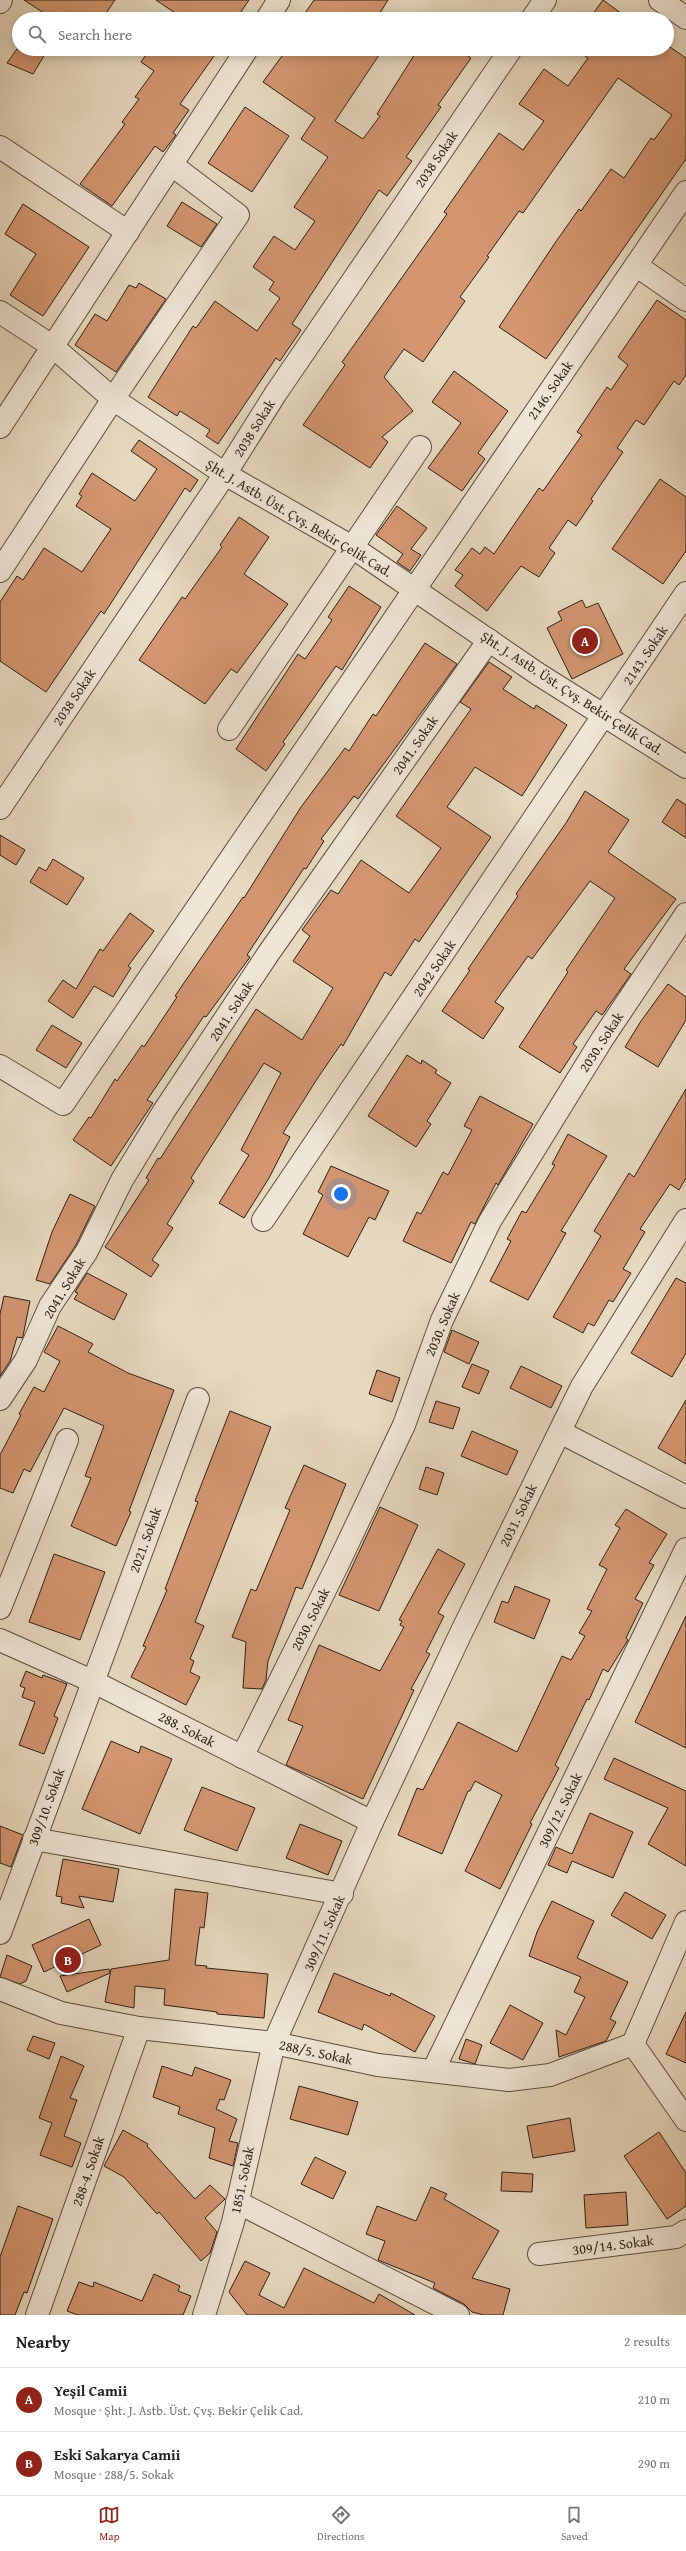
<!DOCTYPE html>
<meta charset="utf-8">
<style>
body{margin:0;font-family:"Gentium Book Plus",serif;background:#f6f6f6;color:#202124}
.you{position:absolute;left:341px;top:1194px;width:14px;height:14px;margin:-10px;border:3px solid #fff;border-radius:50%;background:#1a73e8;box-shadow:0 0 0 6px #1a73e833}
.badge{display:grid;place-items:center;width:26px;height:26px;border-radius:50%;background:#8f2418;color:#fff;font-size:13px;font-weight:700}
.pin{position:absolute;translate:-50% -50%;border:2px solid #fff;box-shadow:0 1px 4px #0006}
.list{margin:0;padding:0;list-style:none}
h2{display:flex;justify-content:space-between;align-items:center;height:52px;margin:0;padding:0 16px;font-size:17px}
h2 small{font-size:13px;font-weight:400;color:#757577}
.list li{display:grid;grid-template-columns:26px 1fr auto;gap:12px;align-items:center;box-sizing:border-box;height:64px;padding:0 16px;border-top:1px solid #e0e0e0}
.list b{display:block;font-size:15px;white-space:nowrap}
.list p{margin:0;font-size:13px;white-space:nowrap;color:#757577}
.list em{font-size:13px;font-style:normal;color:#757577}
.icon{flex:none;width:22px;height:22px;fill:none;stroke:currentColor;stroke-width:2;stroke-linecap:round;stroke-linejoin:round}
.map{position:relative;flex:none;width:686px;height:2315px;overflow:hidden}
.search{position:absolute;background:#fff;box-shadow:0 2px 10px #0003;left:12px;right:12px;top:12px;height:44px;display:flex;align-items:center;gap:10px;box-sizing:border-box;padding:0 14px;border-radius:22px;color:#757577;font-size:15px}
.sheet{height:180px;background:#fff}
nav{display:flex;justify-content:space-around;align-items:center;box-sizing:border-box;height:56px;border-top:1px solid #e0e0e0;background:#fff;font-size:11px;color:#757577}
nav a{display:grid;justify-items:center;gap:2px}
nav .on{color:#8f2418}
.map>svg:first-child{display:block}
.building{fill:#d39671;stroke:#2d1f15}
.lines{fill:none;stroke-linecap:round;stroke-linejoin:round}
.minor-casing{stroke:#5c4e40;stroke-width:24}
.minor{stroke:#efe6d5;stroke-width:22}
.labels{text-anchor:middle;stroke-width:3;stroke-linejoin:round;paint-order:stroke}
.street-label{font-size:14px;fill:#2d1f15;stroke:#efe6d5}
</style>
<div class="map">
<svg width="686" height="2315" viewBox="0 0 686 2315">
<rect width="100%" height="100%" fill="#e7d9bf"/>
<filter id="stains"><feTurbulence type="fractalNoise" baseFrequency=".005" numOctaves="4"/><feColorMatrix values="0 0 0 0 .2 0 0 0 0 .09 0 0 0 0 .02 0 0 0 .5 -.17"/></filter>
<radialGradient id="worn" r=".72"><stop offset=".6" stop-color="#630" stop-opacity="0"/><stop offset="1" stop-color="#630" stop-opacity=".3"/></radialGradient>
<g class="building">
<path d="M24,0H115L102,19H53Z"/>
<path d="M156,0H249L236,19H184Z"/>
<path d="M314,0H388L376,19H301Z"/>
<path d="M603,0L629,19H589Z"/>
<path d="M667,45L686,58V159L546,359L499,327L555,243L579,209L581,211L611,169L624,178L651,138L654,140L672,115L618,78L523,213L519,211L487,256L489,257L460,297L465,301L423,362L404,349L384,377L413,411L382,437L388,442L370,468L303,425L345,365L342,362L447,214L444,212L499,133L523,150L544,121L519,104L544,69L568,86L588,58L575,49H667Z"/>
<path d="M17,49H48L33,74L7,63Z"/>
<path d="M150,49H203L214,56L180,104L189,110L173,133L176,135L163,152L155,146L112,206L80,184L125,124L122,122L139,99L135,97L154,71L141,62Z"/>
<path d="M287,49H383L335,121L363,139L380,116L377,114L418,49H458L471,58L438,105L441,107L406,157L412,161L387,196L379,190L292,324L301,330L280,361L276,358L218,444L206,436L210,430L180,411L177,416L148,397L193,326L196,328L215,301L257,331L280,298L269,290L274,282L253,267L274,236L295,250L315,221L294,207L328,157L301,139L315,118L263,82Z"/>
<path d="M245,107L289,136L252,192L208,163Z"/>
<path d="M182,202L217,224L201,247L167,226Z"/>
<path d="M23,204L89,247L43,316L10,295L36,254L5,234Z"/>
<path d="M139,283L166,299L116,372L75,345L95,314L107,321L129,285L136,288Z"/>
<path d="M657,300L686,320V375L679,385L674,381L644,425L636,420L617,448L623,452L591,499L593,501L576,526L568,520L549,548L555,553L539,577L521,566L487,611L455,586L463,575L455,570L472,548L480,554L485,547L494,554L539,488L543,491L582,435L577,432L607,387L611,390L628,365L618,357Z"/>
<path d="M454,371L508,411L478,453L485,459L462,491L428,468L461,423L432,402Z"/>
<path d="M139,440L198,480L190,492L185,488L104,614L101,611L46,692L0,661V602L17,576L23,580L44,548L82,572L111,529L76,506L82,496L79,494L92,473L135,501L157,469L131,451Z"/>
<path d="M660,479L686,497V551L663,584L612,549Z"/>
<path d="M397,506L427,528L411,549L421,555L410,571L397,562L403,554L376,535Z"/>
<path d="M239,517L269,537L244,574L288,604L237,673L231,669L205,704L139,660L182,597L185,599L222,547L220,545Z"/>
<path d="M349,586L381,607L342,670L336,666L283,742L285,744L266,771L236,749L298,654L305,659L332,620L328,617Z"/>
<path d="M582,600L586,608L598,603L623,654L572,679L547,628L562,620L558,612Z"/>
<path d="M425,643L457,664L358,799L354,796L321,839L324,841L306,869L304,868L247,955L250,957L206,1017L204,1016L147,1100L153,1103L111,1166L73,1140L89,1117L91,1118L115,1079L117,1081L142,1045L144,1047L177,997L175,996L243,897L244,898L301,807L345,748L349,751L373,714L376,716Z"/>
<path d="M489,662L512,677L503,689L534,709L536,705L567,725L522,796L475,767L447,807L491,837L419,942L415,939L391,976L385,972L343,1046L341,1044L317,1079L283,1133L290,1137L269,1178L244,1218L219,1203L249,1155L241,1150L281,1073L264,1063L191,1178L194,1181L167,1224L173,1228L152,1260L159,1265L151,1277L105,1247L149,1180L146,1178L158,1158L160,1159L256,1009L302,1040L333,988L293,961L310,936L302,930L331,890L338,894L361,860L409,893L441,848L396,816L471,709L460,702Z"/>
<path d="M585,791L629,820L608,852L676,899L624,969L631,974L627,980L602,1015L596,1011L573,1044L577,1047L560,1073L519,1047L568,972L566,970L615,898L590,881L532,959L528,956L495,1002L504,1008L483,1039L442,1011L470,970L468,969L518,896L516,894L566,823Z"/>
<path d="M677,799L686,805V838L662,822Z"/>
<path d="M0,835L25,850L16,865L0,855Z"/>
<path d="M53,859L84,878L67,905L30,882L39,867L46,871Z"/>
<path d="M130,913L154,931L128,966L131,968L113,997L94,986L73,1018L48,1001L63,980L76,989L100,949L103,951Z"/>
<path d="M668,984L686,997V1020L658,1067L625,1047L641,1021Z"/>
<path d="M52,1025L82,1043L66,1068L36,1050Z"/>
<path d="M407,1055L421,1064L422,1060L437,1070L435,1073L451,1083L427,1121L431,1124L416,1147L368,1116Z"/>
<path d="M686,1089V1178L679,1190L670,1184L640,1229L645,1232L623,1269L631,1273L613,1302L609,1300L594,1326L588,1323L583,1333L553,1317L601,1236L594,1231L629,1173L634,1177Z"/>
<path d="M480,1096L533,1124L498,1185L496,1183L475,1224L471,1222L451,1263L403,1241L417,1212L421,1214L443,1172L448,1175L472,1130L464,1126Z"/>
<path d="M568,1134L607,1156L561,1231L566,1233L528,1300L490,1281L511,1241L507,1239L522,1211L526,1213L555,1165L552,1164Z"/>
<path d="M331,1166L389,1191L375,1220L369,1217L348,1257L303,1234L323,1195L318,1192Z"/>
<path d="M70,1194L95,1206L76,1245L50,1284L36,1280L52,1232Z"/>
<path d="M87,1273L127,1294L114,1320L74,1299L78,1293L75,1292Z"/>
<path d="M676,1278L686,1283V1353L672,1377L631,1353Z"/>
<path d="M4,1296L30,1301L23,1336L22,1338L17,1337L10,1361L0,1376V1314Z"/>
<path d="M58,1326L93,1344L88,1352L128,1373L174,1390L129,1511L131,1512L116,1546L71,1526L91,1478L85,1476L104,1426L64,1408L30,1472L24,1469L13,1493L0,1488V1455L21,1415L19,1414L34,1387L44,1392L60,1361L44,1352Z"/>
<path d="M452,1330L479,1342L469,1364L444,1352Z"/>
<path d="M472,1364L489,1371L479,1394L462,1387Z"/>
<path d="M521,1366L562,1386L551,1408L510,1388Z"/>
<path d="M377,1370L400,1378L392,1402L369,1394Z"/>
<path d="M686,1400V1464L658,1448Z"/>
<path d="M436,1401L460,1408L453,1429L429,1422Z"/>
<path d="M230,1411L271,1427L195,1622L204,1626L190,1659L194,1661L190,1672L200,1677L186,1705L131,1677L146,1647L143,1646L167,1590L165,1589L198,1502L195,1501Z"/>
<path d="M472,1431L518,1451L507,1475L461,1456Z"/>
<path d="M304,1465L346,1484L302,1589L296,1587L268,1661L266,1680L262,1689L243,1688L246,1642L232,1637L251,1589L256,1591L290,1510L285,1508Z"/>
<path d="M426,1467L444,1473L437,1495L419,1489Z"/>
<path d="M380,1507L418,1525L379,1611L339,1595Z"/>
<path d="M626,1509L667,1534L649,1563L654,1565L635,1599L643,1603L626,1638L628,1640L608,1672L603,1669L589,1700L587,1699L555,1765L559,1768L530,1823L532,1824L500,1889L465,1871L502,1795L475,1781L470,1791H468L442,1854L398,1835L417,1788L423,1790L458,1722L517,1752L562,1656L571,1660L585,1636L579,1633L592,1611L587,1609L607,1569L599,1565L620,1528L615,1525Z"/>
<path d="M438,1549L465,1564L438,1613L444,1616L426,1652L430,1654L411,1689L414,1690L363,1799L286,1765L303,1726L288,1720L319,1645L380,1671L404,1627L400,1625L402,1621L399,1620Z"/>
<path d="M54,1554L105,1572L80,1640L29,1622Z"/>
<path d="M515,1586L550,1600L534,1639L494,1622L502,1601L508,1603Z"/>
<path d="M686,1616V1748L635,1722Z"/>
<path d="M26,1671L42,1678L43,1675L67,1684L54,1716L58,1718L44,1754L19,1745L35,1702L22,1697L25,1688L20,1686Z"/>
<path d="M111,1741L139,1753L141,1746L172,1759L140,1834L82,1809Z"/>
<path d="M614,1758L686,1791V1866L648,1844L668,1808L604,1779Z"/>
<path d="M202,1787L255,1808L237,1851L184,1830Z"/>
<path d="M590,1813L633,1832L613,1878L572,1861L567,1873L548,1865L556,1847L572,1854Z"/>
<path d="M300,1824L342,1841L328,1875L286,1858Z"/>
<path d="M0,1826L23,1835L11,1867L0,1863Z"/>
<path d="M63,1859L119,1869L113,1902L79,1896L84,1908L61,1903L62,1897L56,1896Z"/>
<path d="M175,1889L208,1893L204,1928L200,1927L195,1965L207,1966L206,1968L268,1974L264,2018L217,2014V2012L164,2005L165,1989L135,1986L134,2008L105,2002L111,1969L169,1960Z"/>
<path d="M625,1892L666,1915L652,1939L611,1915Z"/>
<path d="M552,1901L594,1921L577,1958L628,1982L610,2019L616,2022L606,2041L559,2057L556,2030L566,2035L585,1997L574,1992L581,1977L529,1956L537,1932Z"/>
<path d="M89,1919L101,1945L44,1972L32,1945Z"/>
<path d="M7,1955L32,1966L26,1981L20,1984L0,1977Z"/>
<path d="M109,1969L110,1973L67,1992L60,1976Z"/>
<path d="M334,1973L390,1996L391,1993L435,2016L415,2052L364,2024L362,2030L318,2012Z"/>
<path d="M510,2005L543,2023L523,2060L490,2043Z"/>
<path d="M686,2012V2063L666,2054Z"/>
<path d="M33,2036L55,2043L49,2059L27,2050Z"/>
<path d="M466,2039L482,2045L475,2064L459,2059Z"/>
<path d="M61,2056L84,2066L70,2098L77,2100L64,2136L81,2143L72,2167L40,2155L52,2123L39,2118Z"/>
<path d="M162,2066L192,2076L195,2067L231,2080L224,2100L220,2099L216,2109L237,2119L229,2141L238,2143L233,2166L209,2158L215,2128L178,2114L180,2107L153,2097Z"/>
<path d="M299,2086L358,2102L348,2135L290,2119Z"/>
<path d="M570,2118L575,2151L533,2158L527,2126Z"/>
<path d="M123,2130L148,2144L147,2146L195,2199L210,2185L225,2199L205,2218L217,2232L210,2253L201,2261L159,2212L157,2214L124,2177L104,2166Z"/>
<path d="M659,2132L686,2173V2206L667,2219L624,2156Z"/>
<path d="M315,2157L346,2172L333,2199L301,2184Z"/>
<path d="M502,2172L533,2174L532,2192L501,2191Z"/>
<path d="M431,2187L447,2194L444,2199L499,2231L472,2278L510,2289L503,2315H484L472,2312L464,2304L433,2288L435,2283L378,2260L385,2241L366,2234L377,2206L416,2221Z"/>
<path d="M626,2192L628,2225L586,2228L584,2195Z"/>
<path d="M18,2206L53,2219L27,2293L24,2292L15,2315H0V2257Z"/>
<path d="M245,2261L270,2273L259,2295L284,2308L304,2268L374,2303L379,2294L415,2315H247L229,2292Z"/>
<path d="M154,2274L180,2286L178,2291L191,2296L183,2315H78L67,2311L79,2282L93,2287L94,2282L142,2301Z"/>
</g>
<g class="lines">
<g class="minor-casing">
<g id="minor">
<path d="M660,0L686,18"/>
<path d="M0,2L1,0"/>
<path d="M267,19L279,0"/>
<path d="M532,19L545,0"/>
<path d="M0,147L128,232"/>
<path d="M637,266L686,300"/>
<path d="M0,312L52,346L113,399L225,474L352,547L538,674L686,767"/>
<path d="M0,427L247,49"/>
<path d="M0,571L113,399L238,215L172,165"/>
<path d="M229,729L420,447"/>
<path d="M0,808L225,474L276,393L511,49"/>
<path d="M0,1066L63,1104L686,192"/>
<path d="M263,1220L686,593"/>
<path d="M0,1399L26,1360L50,1306L87,1251L122,1180L164,1111L268,954L489,640"/>
<path d="M560,1432L686,1497"/>
<path d="M0,1608L67,1440"/>
<path d="M0,1640L92,1681L372,1822"/>
<path d="M242,1757L337,1566L404,1425L442,1320L490,1221L603,1038L686,914"/>
<path d="M34,1839L342,1894"/>
<path d="M0,1933L198,1399"/>
<path d="M0,1989L61,2013L139,2028L274,2043L378,2065L509,2080L550,2075L633,2044"/>
<path d="M633,2044L686,1922"/>
<path d="M633,2044L686,2120"/>
<path d="M433,2071L686,1549"/>
<path d="M237,2202L458,2315"/>
<path d="M539,2254L676,2237L686,2231"/>
<path d="M37,2315L139,2028"/>
<path d="M204,2315L233,2222L274,2043L372,1822L460,1635L582,1386L686,1220"/>
</g>
</g>
<use href="#minor" class="minor"/>
</g>
<g class="labels">
<g class="street-label">
<text transform="translate(436 159) rotate(-56)" y="5">2038 Sokak</text>
<text transform="translate(550 390) rotate(-55)" y="5">2146. Sokak</text>
<text transform="translate(254 428) rotate(-58)" y="5">2038 Sokak</text>
<text transform="translate(299 518) rotate(31)" y="5">Şht. J. Astb. Üst. Çvş. Bekir Çelik Cad.</text>
<text transform="translate(645 655) rotate(-56)" y="5">2143. Sokak</text>
<text transform="translate(572 693) rotate(33)" y="5">Şht. J. Astb. Üst. Çvş. Bekir Çelik Cad.</text>
<text transform="translate(74 697) rotate(-56)" y="5">2038 Sokak</text>
<text transform="translate(415 745) rotate(-55)" y="5">2041. Sokak</text>
<text transform="translate(434 968) rotate(-56)" y="5">2042 Sokak</text>
<text transform="translate(231 1011) rotate(-57)" y="5">2041. Sokak</text>
<text transform="translate(601 1042) rotate(-57)" y="5">2030. Sokak</text>
<text transform="translate(64 1288) rotate(-59)" y="5">2041. Sokak</text>
<text transform="translate(442 1324) rotate(-67)" y="5">2030. Sokak</text>
<text transform="translate(518 1515) rotate(-64)" y="5">2031. Sokak</text>
<text transform="translate(145 1540) rotate(-70)" y="5">2021. Sokak</text>
<text transform="translate(310 1619) rotate(-63)" y="5">2030. Sokak</text>
<text transform="translate(187 1729) rotate(27)" y="5">288. Sokak</text>
<text transform="translate(46 1807) rotate(-70)" y="5">309/10. Sokak</text>
<text transform="translate(560 1810) rotate(-64)" y="5">309/12. Sokak</text>
<text transform="translate(324 1933) rotate(-66)" y="5">309/11. Sokak</text>
<text transform="translate(316 2052) rotate(12)" y="5">288/5. Sokak</text>
<text transform="translate(88 2171) rotate(-71)" y="5">288-4. Sokak</text>
<text transform="translate(242 2180) rotate(-78)" y="5">1851. Sokak</text>
<text transform="translate(613 2245) rotate(-7)" y="5">309/14. Sokak</text>
</g>
</g>
<rect width="100%" height="100%" filter="url(#stains)"/>
<rect width="100%" height="100%" fill="url(#worn)"/>
</svg>
<div class="you"></div>
<div class="pin badge" style="left:585px;top:641px">A</div>
<div class="pin badge" style="left:68px;top:1960px">B</div>
<div class="search"><svg class="icon" aria-label="search" viewBox="0 0 24 24"><circle cx="10" cy="10" r="6"/><path d="M15 15l6 6"/></svg>Search here</div>
</div>
<section class="sheet">
<h2>Nearby<small>2 results</small></h2>
<ul class="list">
<li><span class="badge">A</span><div><b>Yeşil Camii</b><p>Mosque · Şht. J. Astb. Üst. Çvş. Bekir Çelik Cad.</p></div><em>210 m</em></li>
<li><span class="badge">B</span><div><b>Eski Sakarya Camii</b><p>Mosque · 288/5. Sokak</p></div><em>290 m</em></li>
</ul>
</section>
<nav>
<a class="on"><svg class="icon" aria-label="map" viewBox="0 0 24 24"><path d="M3 6l6-2 6 2 6-2v14l-6 2-6-2-6 2zM9 4v14M15 6v14"/></svg>Map</a>
<a><svg class="icon" aria-label="directions" viewBox="0 0 24 24"><path d="M12 3l9 9-9 9-9-9zM9 14v-3h6M13 9l2 2-2 2"/></svg>Directions</a>
<a><svg class="icon" aria-label="saved" viewBox="0 0 24 24"><path d="M7 4h10v16l-5-4-5 4z"/></svg>Saved</a>
</nav>
